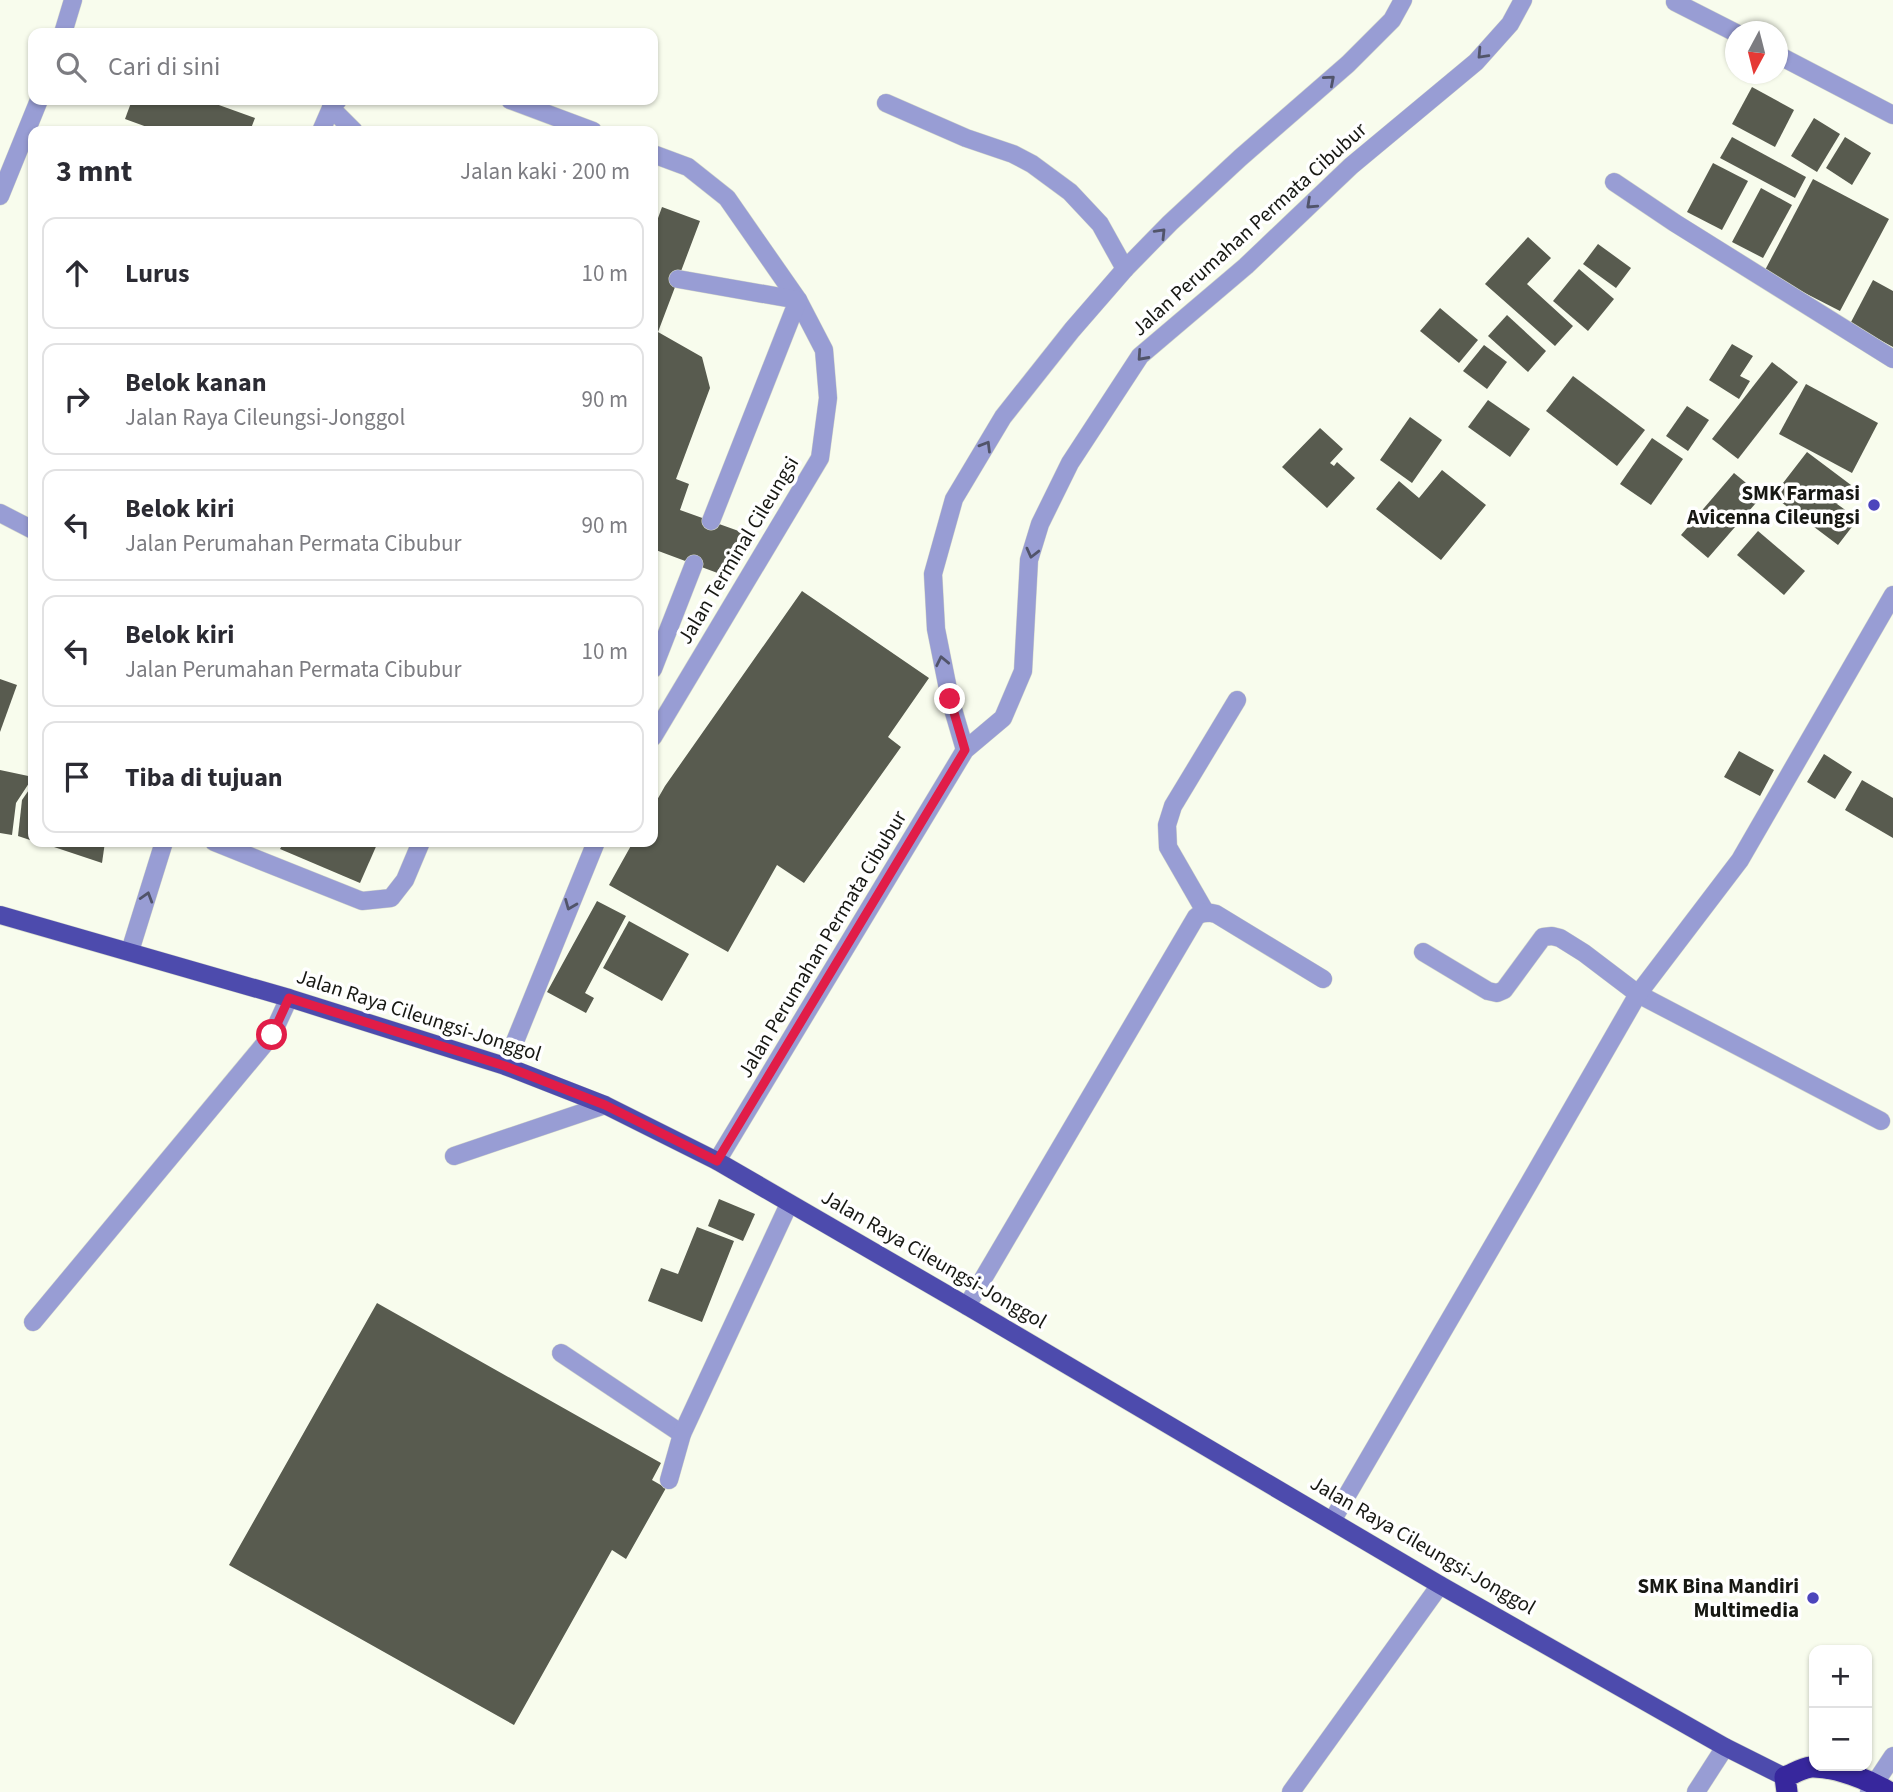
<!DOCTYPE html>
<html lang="id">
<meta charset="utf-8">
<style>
body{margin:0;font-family:"Source Sans 3",sans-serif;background:#f2f2f3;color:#2b2b33}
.controls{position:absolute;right:21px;bottom:21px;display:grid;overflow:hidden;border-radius:14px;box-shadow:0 2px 5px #0004}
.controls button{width:63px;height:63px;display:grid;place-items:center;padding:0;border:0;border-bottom:2px solid #e1e1e2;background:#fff;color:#2b2b33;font:35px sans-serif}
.compass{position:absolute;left:1725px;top:21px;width:63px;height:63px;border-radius:50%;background:#fff;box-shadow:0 2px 5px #0004;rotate:187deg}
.stop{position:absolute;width:21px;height:21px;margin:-16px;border:5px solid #e11d48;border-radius:50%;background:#fff}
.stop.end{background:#e11d48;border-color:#fff;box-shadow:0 2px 7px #0008}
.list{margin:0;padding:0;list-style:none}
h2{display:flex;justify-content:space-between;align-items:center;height:91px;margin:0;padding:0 28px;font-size:30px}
h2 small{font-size:23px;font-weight:400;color:#7c7c81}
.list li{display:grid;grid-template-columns:46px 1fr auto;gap:21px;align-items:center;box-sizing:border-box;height:112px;margin:0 14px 14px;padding:0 14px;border:2px solid #e1e1e2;border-radius:14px}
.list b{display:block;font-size:26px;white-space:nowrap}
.list p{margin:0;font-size:23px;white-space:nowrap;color:#7c7c81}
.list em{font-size:23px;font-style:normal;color:#7c7c81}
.icon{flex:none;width:38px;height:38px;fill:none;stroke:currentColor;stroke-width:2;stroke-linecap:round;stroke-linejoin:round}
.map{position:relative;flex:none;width:1893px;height:1792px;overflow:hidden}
.search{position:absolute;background:#fff;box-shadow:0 2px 5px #0004;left:28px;top:28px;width:630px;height:77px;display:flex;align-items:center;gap:18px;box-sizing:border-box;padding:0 24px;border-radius:14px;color:#7c7c81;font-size:26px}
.panel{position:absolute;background:#fff;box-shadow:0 2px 5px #0004;left:28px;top:126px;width:630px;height:721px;border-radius:14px}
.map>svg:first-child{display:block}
.building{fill:#585b4f}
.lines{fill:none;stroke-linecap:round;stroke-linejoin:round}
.lane-casing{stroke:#d4d8ca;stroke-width:19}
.street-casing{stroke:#d4d8ca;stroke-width:19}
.primary-casing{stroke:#d4d8ca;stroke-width:19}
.highway-casing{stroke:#d4d8ca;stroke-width:23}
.lane{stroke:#989dd4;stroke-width:18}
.street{stroke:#989dd4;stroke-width:18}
.primary{stroke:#4d4bad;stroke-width:18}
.highway{stroke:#37279d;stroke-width:21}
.oneway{stroke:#51546a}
.route{stroke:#e11d48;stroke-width:9}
.poi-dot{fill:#4c45bc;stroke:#fff;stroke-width:2.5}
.labels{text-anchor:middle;stroke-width:7;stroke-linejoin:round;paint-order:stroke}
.street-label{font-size:21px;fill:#171813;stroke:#fff}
.poi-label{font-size:21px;font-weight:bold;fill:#171813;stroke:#fff;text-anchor:end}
</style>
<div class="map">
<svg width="1893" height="1792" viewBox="0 0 1893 1792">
<rect width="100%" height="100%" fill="#f8fced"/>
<g class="building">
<path d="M1752,87L1794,110L1775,147L1732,124Z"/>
<path d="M132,100H205L255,118L250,131H158L125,119Z"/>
<path d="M1814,118L1840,134L1817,172L1791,156Z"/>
<path d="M1732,137L1806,177L1795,198L1720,158Z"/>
<path d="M1845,137L1871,153L1852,185L1826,168Z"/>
<path d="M1713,163L1748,181L1722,230L1687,212Z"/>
<path d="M1813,179L1889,219L1840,311L1764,272Z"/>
<path d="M1761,188L1792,205L1763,258L1732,242Z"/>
<path d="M662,207L700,221L658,332L702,357L710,388L676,479L689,484L680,510L747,534L731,578L653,549V232Z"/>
<path d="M1528,237L1551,258L1527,284L1573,326L1555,346L1485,284Z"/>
<path d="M1598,244L1631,268L1616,288L1583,264Z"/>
<path d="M1579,269L1614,299L1588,331L1553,301Z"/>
<path d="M1873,280L1893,291V347L1850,324Z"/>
<path d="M1440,308L1478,340L1459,363L1420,331Z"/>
<path d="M1507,315L1546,351L1528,372L1488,336Z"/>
<path d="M1732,344L1753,356L1740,376L1750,381L1739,399L1709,380Z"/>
<path d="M1484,345L1507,362L1487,389L1463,371Z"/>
<path d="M1772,362L1798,382L1738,459L1712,439Z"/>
<path d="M1573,376L1645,430L1617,466L1546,411Z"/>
<path d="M1806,384L1878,423L1852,473L1779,434Z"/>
<path d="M1488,400L1530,429L1510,457L1468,427Z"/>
<path d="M1687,406L1709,420L1688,451L1666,436Z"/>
<path d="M1410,417L1442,440L1412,483L1380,460Z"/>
<path d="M1320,428L1343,449L1330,463L1334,466L1337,462L1355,478L1327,508L1282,467Z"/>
<path d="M1652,438L1683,459L1651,505L1620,484Z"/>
<path d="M1807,452L1851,485L1837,504L1858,519L1838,545L1773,496Z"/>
<path d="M1442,470L1486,505L1441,560L1376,509L1399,481L1419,498Z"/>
<path d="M1734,473L1762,496L1708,558L1681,535Z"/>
<path d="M1758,531L1805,571L1784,595L1737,555Z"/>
<path d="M802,591L929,678L888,737L901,747L804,883L777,865L728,952L609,885L633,842H653V807L665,786Z"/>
<path d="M0,679L17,685L0,732Z"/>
<path d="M1739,751L1774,770L1760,796L1724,777Z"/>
<path d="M1824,754L1852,772L1835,799L1807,782Z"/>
<path d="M0,770L33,777L16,803L12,835L0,833Z"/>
<path d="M1862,780L1893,798V838L1845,810Z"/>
<path d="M33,784V841L18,836L22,800Z"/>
<path d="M39,842H105L102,863Z"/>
<path d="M284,842H378L360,883L280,849Z"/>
<path d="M597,901L626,916L585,993L594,998L586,1013L547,992Z"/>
<path d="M629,921L689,954L662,1001L603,968Z"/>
<path d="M719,1199L755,1214L743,1241L708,1226Z"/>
<path d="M697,1227L734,1241L702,1322L648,1301L661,1268L678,1274Z"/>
<path d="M377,1303L661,1463L652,1480L666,1488L626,1559L612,1550L514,1725L229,1565Z"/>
</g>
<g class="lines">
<g class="lane-casing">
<g id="lane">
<path d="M510,100L593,131"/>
<path d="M331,108L354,131"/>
<path d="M321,131L331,108L338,100"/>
<path d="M653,154L688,167L727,198L798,300L824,350L828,398L820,458L653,737"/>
<path d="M678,279L798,300L711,521"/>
<path d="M653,669L694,564"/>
<path d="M214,842L362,901L391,898L405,880L421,842"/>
<path d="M130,951L164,842"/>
<path d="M505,1066L596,842"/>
<path d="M454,1156L605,1105"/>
<path d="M33,1322L272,1035L289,998"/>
<path d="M561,1353L682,1434"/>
<path d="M669,1480L682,1434L789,1204"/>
<path d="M1696,1792L1725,1747"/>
</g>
</g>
<g class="street-casing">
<g id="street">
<path d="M1675,2L1736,33"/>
<path d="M63,33L73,0"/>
<path d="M1778,55L1893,115"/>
<path d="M886,103L966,138L1013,154L1032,164L1070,192L1100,224L1125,269"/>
<path d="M1614,182L1675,223L1893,359"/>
<path d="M0,196L39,100"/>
<path d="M0,513L33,530"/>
<path d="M965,750L950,699L936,629L933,574L954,499L1003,417L1072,330L1125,269L1170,223L1240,158L1348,64L1392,20L1403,0"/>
<path d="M1206,913L1168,847L1167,825L1173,806L1237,700"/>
<path d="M1423,952L1488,991L1497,993L1504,990L1543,937L1552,936L1560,938L1584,953L1638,994L1881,1121"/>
<path d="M717,1161L965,750L1003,718L1023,671L1029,560L1040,524L1070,463L1140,356L1246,266L1351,166L1476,62L1510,24L1523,0"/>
<path d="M967,1306L1196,917C1201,912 1209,912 1216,914L1323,979"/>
<path d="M1332,1521L1528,1185L1638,994L1740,860L1893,595"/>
<path d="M1291,1792L1440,1585"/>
<path d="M1869,1792L1893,1756"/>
</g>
</g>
<g class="primary-casing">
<path id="primary" d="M0,915L289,998L505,1066L605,1105L717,1161L967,1306L1440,1585L1725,1747L1785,1777"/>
</g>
<g class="highway-casing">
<path id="highway" d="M1787,1792L1785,1777C1793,1774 1802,1768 1811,1767C1835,1766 1869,1780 1889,1792"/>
</g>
<use href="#lane" class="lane"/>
<use href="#street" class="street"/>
<use href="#primary" class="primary"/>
<use href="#highway" class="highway"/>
</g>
<defs><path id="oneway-chevron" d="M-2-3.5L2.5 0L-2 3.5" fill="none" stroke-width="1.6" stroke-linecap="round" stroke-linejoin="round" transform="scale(1.75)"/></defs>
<g class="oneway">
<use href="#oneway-chevron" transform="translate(1482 54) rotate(133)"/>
<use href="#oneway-chevron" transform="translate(1330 80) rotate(-41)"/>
<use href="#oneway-chevron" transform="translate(1311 204) rotate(137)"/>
<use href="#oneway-chevron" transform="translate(1161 233) rotate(-46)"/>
<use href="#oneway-chevron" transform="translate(1142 356) rotate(132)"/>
<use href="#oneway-chevron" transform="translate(986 446) rotate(-59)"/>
<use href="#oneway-chevron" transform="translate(1032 553) rotate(104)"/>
<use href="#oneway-chevron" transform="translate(942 661) rotate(-102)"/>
<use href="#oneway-chevron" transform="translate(147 897) rotate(-73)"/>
<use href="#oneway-chevron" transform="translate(570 905) rotate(112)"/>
</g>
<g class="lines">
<path class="route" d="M272,1035L289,998L505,1066L605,1105L717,1161L965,750L950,699"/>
</g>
<g class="poi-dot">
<circle cx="1874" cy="505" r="7"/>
<circle cx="1813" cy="1598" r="7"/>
</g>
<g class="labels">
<g class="street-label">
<text transform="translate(1249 229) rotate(-42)" y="7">Jalan Perumahan Permata Cibubur</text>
<text transform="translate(738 550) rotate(-59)" y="7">Jalan Terminal Cileungsi</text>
<text transform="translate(822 944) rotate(-59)" y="7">Jalan Perumahan Permata Cibubur</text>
<text transform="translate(419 1015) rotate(18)" y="7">Jalan Raya Cileungsi-Jonggol</text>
<text transform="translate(934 1259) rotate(30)" y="7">Jalan Raya Cileungsi-Jonggol</text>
<text transform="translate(1423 1545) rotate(30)" y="7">Jalan Raya Cileungsi-Jonggol</text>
</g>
<g class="poi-label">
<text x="1860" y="500">SMK Farmasi<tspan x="1860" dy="24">Avicenna Cileungsi</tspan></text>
<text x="1799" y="1593">SMK Bina Mandiri<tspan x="1799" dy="24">Multimedia</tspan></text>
</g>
</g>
</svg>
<div class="controls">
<button>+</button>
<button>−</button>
</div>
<svg class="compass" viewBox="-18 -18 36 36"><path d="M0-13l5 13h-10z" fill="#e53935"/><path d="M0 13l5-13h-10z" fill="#7c7c81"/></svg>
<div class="stop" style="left:272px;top:1035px"></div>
<div class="stop end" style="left:950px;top:699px"></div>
<div class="search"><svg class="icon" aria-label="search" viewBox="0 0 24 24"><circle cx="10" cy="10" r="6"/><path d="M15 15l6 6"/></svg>Cari di sini</div>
<section class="panel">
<h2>3 mnt<small>Jalan kaki · 200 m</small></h2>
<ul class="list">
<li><svg class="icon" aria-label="ahead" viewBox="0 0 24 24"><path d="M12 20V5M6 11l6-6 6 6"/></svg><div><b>Lurus</b></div><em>10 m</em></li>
<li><svg class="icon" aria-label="right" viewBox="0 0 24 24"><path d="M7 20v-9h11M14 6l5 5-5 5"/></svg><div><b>Belok kanan</b><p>Jalan Raya Cileungsi-Jonggol</p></div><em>90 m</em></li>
<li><svg class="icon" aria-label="left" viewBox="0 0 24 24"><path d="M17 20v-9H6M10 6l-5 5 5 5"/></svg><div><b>Belok kiri</b><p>Jalan Perumahan Permata Cibubur</p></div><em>90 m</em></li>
<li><svg class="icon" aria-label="left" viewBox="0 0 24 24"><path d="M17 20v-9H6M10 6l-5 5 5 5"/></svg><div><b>Belok kiri</b><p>Jalan Perumahan Permata Cibubur</p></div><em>10 m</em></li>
<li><svg class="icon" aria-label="arrive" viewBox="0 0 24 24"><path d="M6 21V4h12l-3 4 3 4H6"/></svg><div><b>Tiba di tujuan</b></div></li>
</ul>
</section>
</div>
